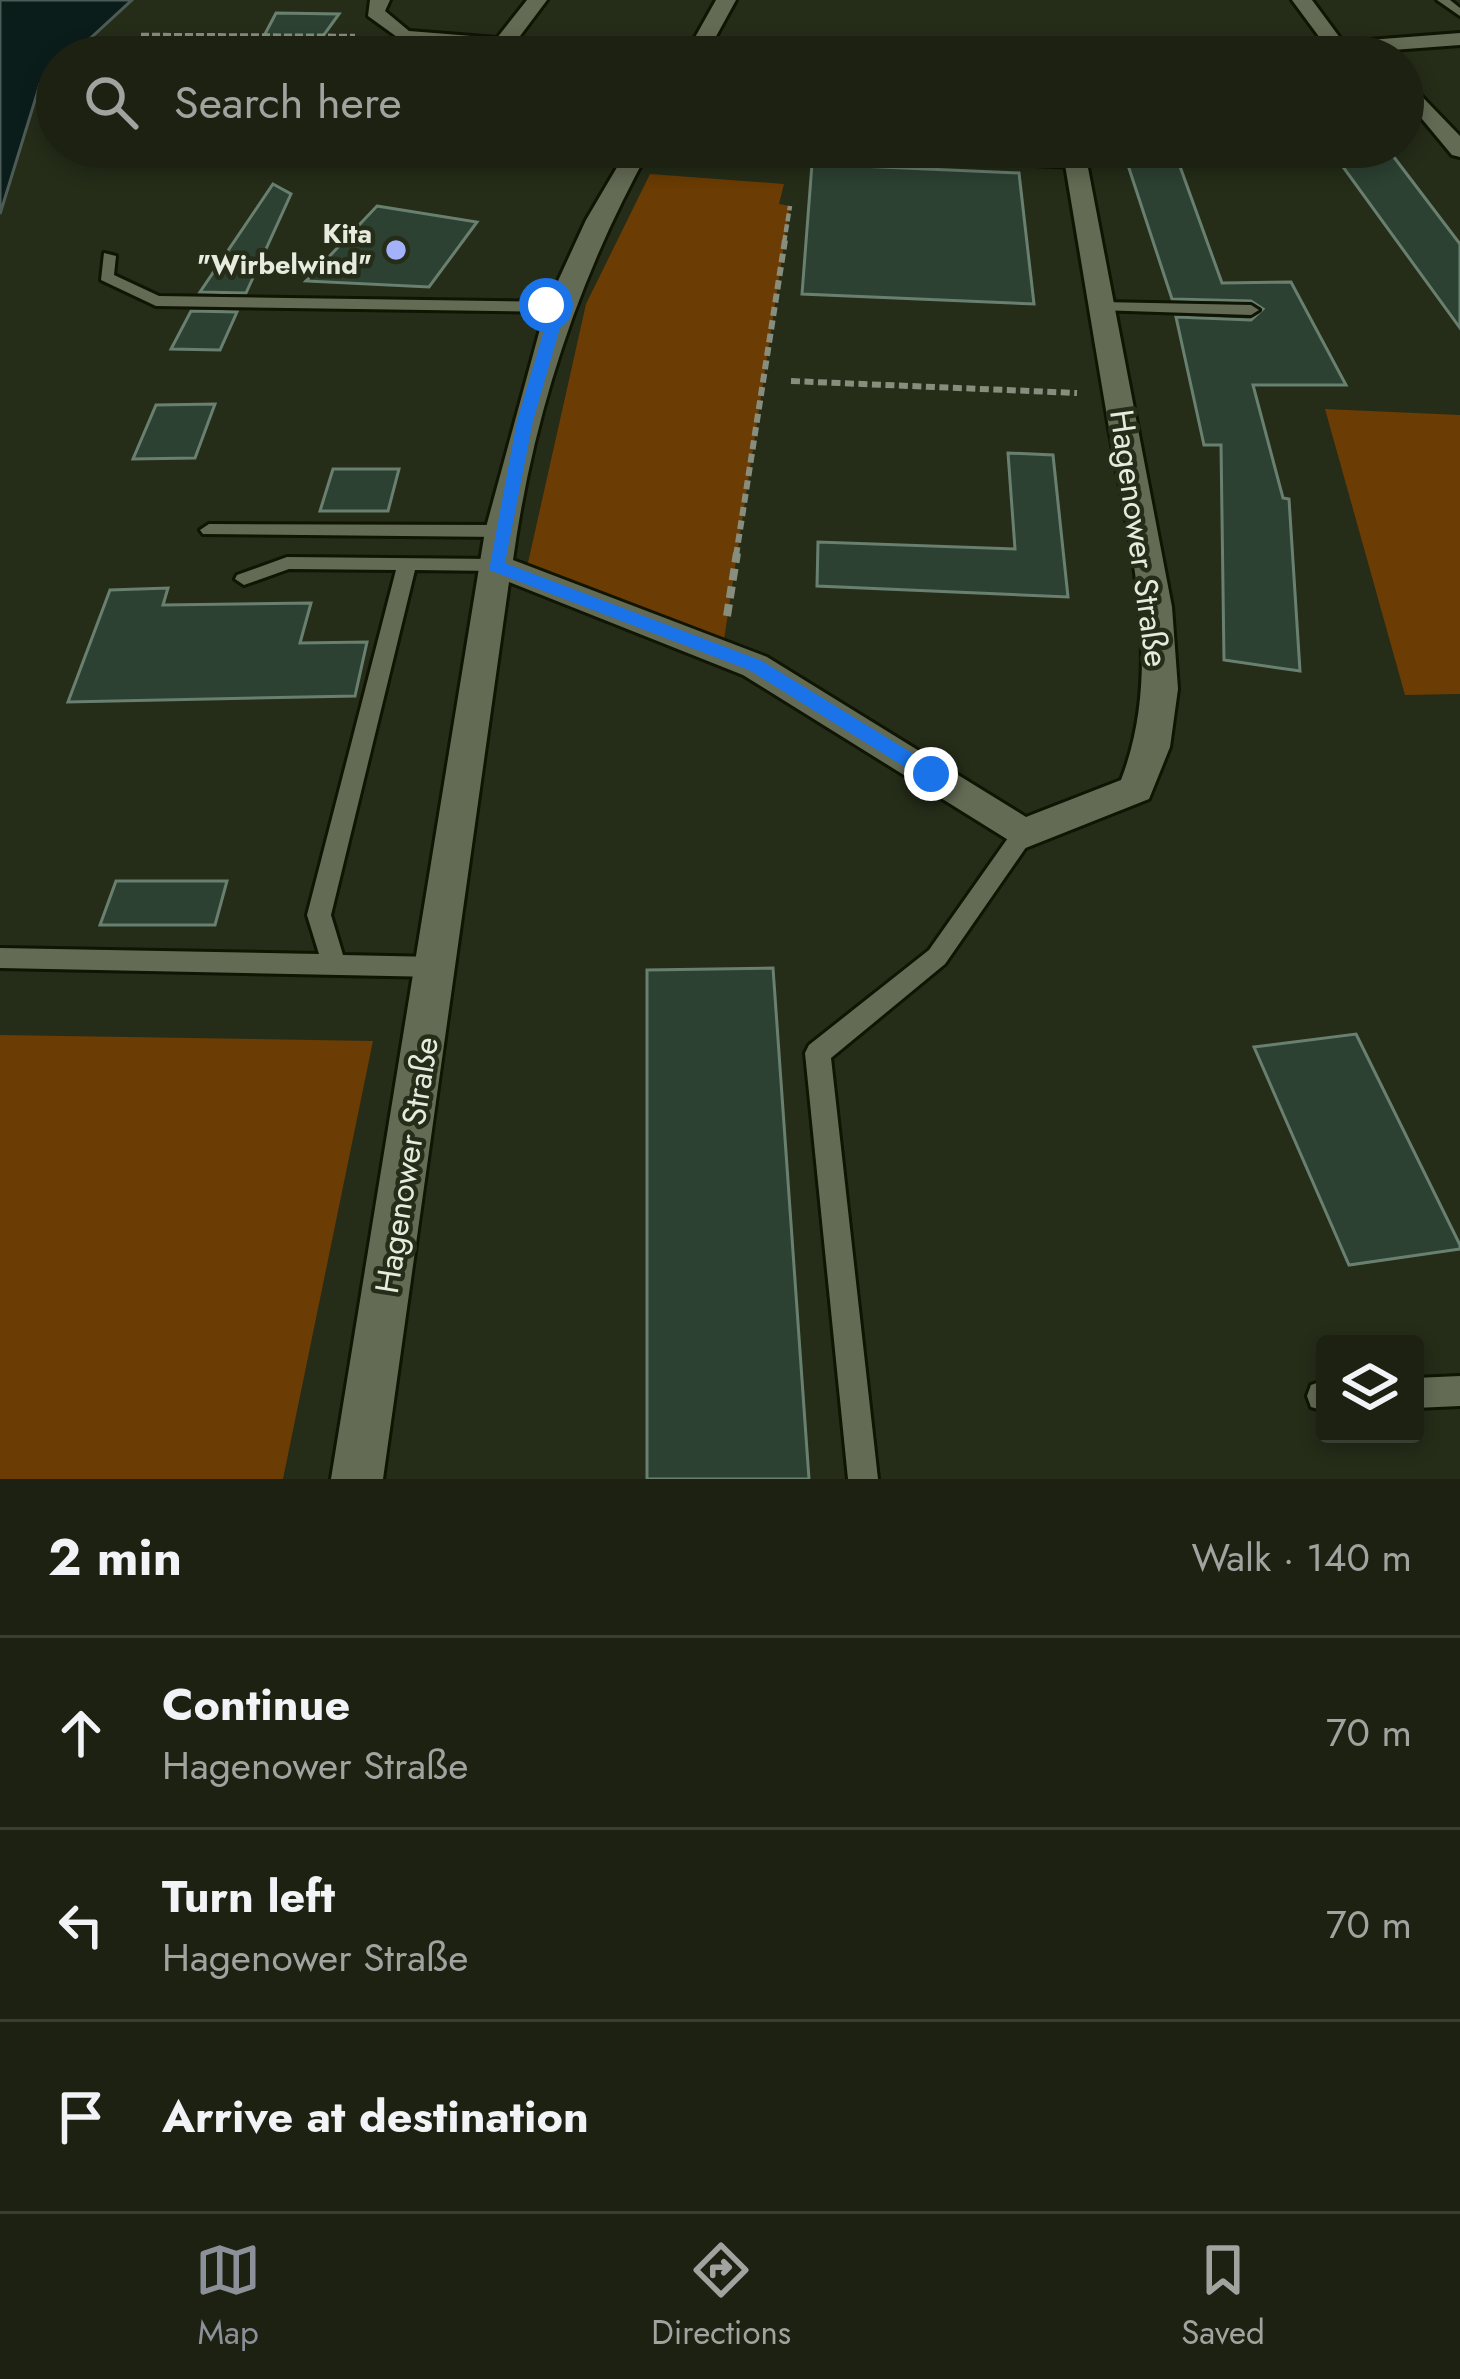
<!DOCTYPE html>
<meta charset="utf-8">
<style>
body{margin:0;font-family:Jost,sans-serif;background:#25291b;color:#f1f3f6}
.controls{position:absolute;right:36px;bottom:36px;display:grid;overflow:hidden;border-radius:12px;box-shadow:0 6px 18px #0003}
.controls button{width:108px;height:108px;display:grid;place-items:center;padding:0;border:0;border-bottom:3px solid #3a3e32;background:#1c2112;color:#f1f3f6;font:60px sans-serif}
.stop{position:absolute;width:36px;height:36px;margin:-27px;border:9px solid #1a73e8;border-radius:50%;background:#fff}
.stop.end{background:#1a73e8;border-color:#fff;box-shadow:0 3px 12px #0008}
.list{margin:0;padding:0;list-style:none}
h2{display:flex;justify-content:space-between;align-items:center;height:156px;margin:0;padding:0 48px;font-size:51px}
h2 small{font-size:39px;font-weight:400;color:#a0a39f}
.list li{display:grid;grid-template-columns:78px 1fr auto;gap:36px;align-items:center;box-sizing:border-box;height:192px;padding:0 48px;border-top:3px solid #3a3e32}
.list b{display:block;font-size:45px;white-space:nowrap}
.list p{margin:0;font-size:39px;white-space:nowrap;color:#a0a39f}
.list em{font-size:39px;font-style:normal;color:#a0a39f}
.icon{flex:none;width:66px;height:66px;fill:none;stroke:currentColor;stroke-width:2;stroke-linecap:round;stroke-linejoin:round}
.map{position:relative;flex:none;width:1460px;height:1479px;overflow:hidden}
.search{position:absolute;background:#1c2112;box-shadow:0 6px 18px #0003;left:36px;right:36px;top:36px;height:132px;display:flex;align-items:center;gap:30px;box-sizing:border-box;padding:0 42px;border-radius:66px;color:#a0a39f;font-size:45px}
.sheet{height:732px;background:#1c2112}
nav{display:flex;justify-content:space-around;align-items:center;box-sizing:border-box;height:168px;border-top:3px solid #3a3e32;background:#1c2112;font-size:33px;color:#a0a39f}
nav a{display:grid;justify-items:center;gap:6px}
nav .on{color:#8c9099}
.map>svg:first-child{display:block}
.green{fill:#6b3c03}
.water{fill:#0b1d1b;stroke:#4d5b56;stroke-width:3}
.building{fill:#2c4132;stroke:#698070;stroke-width:3}
.lines{fill:none;stroke-linecap:round;stroke-linejoin:round}
.service-casing{stroke:#0f1403;stroke-width:6}
.minor-casing{stroke:#0f1403;stroke-width:6}
.path-far2{stroke:#888e7e;stroke-width:4.5;stroke-dasharray:8 3;stroke-linecap:butt}
.path-far1{stroke:#888e7e;stroke-width:6;stroke-dasharray:9 4.5;stroke-linecap:butt}
.path{stroke:#888e7e;stroke-width:8;stroke-dasharray:12 6;stroke-linecap:butt}
.service{fill:#636b54;fill-rule:evenodd}
.minor{fill:#636b54;fill-rule:evenodd}
.route{fill:#1a73e8}
.poi-dot{fill:#a4b2fc;stroke:#252c18;stroke-width:4.5}
.labels{text-anchor:middle;stroke-width:9;stroke-linejoin:round;paint-order:stroke}
.far-poi-label{font-size:27px;font-weight:bold;fill:#e6ebde;stroke:#252c18;text-anchor:end}
.street-label{font-size:33px;fill:#e6ebde;stroke:#252c18}
</style>
<div class="map">
<svg width="1460" height="1479" viewBox="0 0 1460 1479">
<rect width="100%" height="100%" fill="#252c18"/>
<g class="green">
<path d="M650,174L784,184L779,204L790,206L722,653L525,576L586,304Z"/>
<path d="M1325,409L1460,415V694L1405,695Z"/>
<path d="M0,1035L373,1041L283,1479H0Z"/>
</g>
<path class="water" d="M0,0H132L70,57H57V69L40,84L0,214Z"/>
<g class="building">
<path d="M276,13L339,14L308,57H253Z"/>
<path d="M1122,147H1173L1222,283L1291,282L1346,385H1253L1283,498L1289,499L1300,671L1224,660L1221,445H1204L1176,317L1251,320L1263,309L1251,301L1172,299Z"/>
<path d="M1387,148L1460,244V328L1330,149Z"/>
<path d="M812,164L1019,173L1034,304L802,294Z"/>
<path d="M273,184L291,194L246,293L200,292Z"/>
<path d="M377,206L477,222L429,287L306,281Z"/>
<path d="M191,311L237,312L220,350L171,349Z"/>
<path d="M215,404L195,458L133,459L156,405Z"/>
<path d="M1008,453L1053,455L1068,597L817,586L818,542L1015,549Z"/>
<path d="M333,469H399L388,511H320Z"/>
<path d="M168,588L163,605L311,603L300,643L367,642L355,696L68,702L110,590Z"/>
<path d="M116,881H227L215,925H100Z"/>
<path d="M773,968L809,1479H647V970Z"/>
<path d="M1356,1034L1460,1245V1249L1349,1265L1254,1047Z"/>
</g>
<g class="lines">
<g class="service-casing">
<g id="service">
<path d="M1437,0H1450L1460,8V16Z"/>
<path d="M966,155L1077,159L1084,163L1077,167L961,162L959,159Z"/>
<path d="M104,253L116,256L114,275L159,296L559,302L567,307L559,312L156,306L101,280Z"/>
<path d="M1102,302L1251,305L1259,310L1251,315L1097,310L1094,307Z"/>
<path d="M209,524L501,525L510,531L501,537L203,534L200,530Z"/>
<path d="M287,557L496,559L505,565L496,571L415,570L331,915L343,955L437,957L446,960L449,967L446,974L437,977L0,968V948L319,954L307,915L396,570L289,569L244,585L235,579L237,575Z"/>
<path d="M1023,825L1031,828L1034,834L1031,840L945,964L831,1058L878,1479H848L805,1053L809,1045L929,950L1015,828Z"/>
<path d="M1460,1376V1406L1415,1408V1378Z"/>
<path d="M1322,1381H1325V1411L1311,1407L1307,1396L1311,1385Z"/>
</g>
</g>
<g class="minor-casing">
<g id="minor">
<path d="M370,0H390L385,11L409,31L497,38L527,0H547L517,40L643,51L653,57L500,54L404,42L368,16Z"/>
<path d="M716,0H736L714,40L1323,42L1292,0H1312L1343,42L1460,33V45L1338,54L707,52L704,57H684Z"/>
<path d="M1403,77L1460,136V157L1452,155L1403,96Z"/>
<path d="M629,147H651C579,275 533,414 513,560L767,657L1026,817L1121,780C1165,667 1129,543 1109,428C1093,334 1078,241 1062,147H1084L1172,607L1178,689L1170,747L1149,799L1023,849L743,675L509,582L383,1479H331L485,531L546,307L586,220Z"/>
</g>
</g>
<g class="path-far2">
<path d="M141,35L355,36"/>
<path d="M795,147V152"/>
<path d="M784,243L790,206"/>
</g>
<g class="path-far1">
<path d="M791,381L1077,393"/>
<path d="M736,556L785,240"/>
</g>
<path class="path" d="M727,616L737,553"/>
<use href="#service" class="service"/>
<use href="#minor" class="minor"/>
</g>
<path class="route" d="M546,301L566,307L533,421L505,563L762,661L938,769V779H924L749,670L489,570L517,421L550,310L539,305Z"/>
<circle class="poi-dot" cx="396" cy="250" r="12"/>
<g class="labels">
<g class="far-poi-label">
<text x="372" y="243">Kita<tspan x="372" dy="31">"Wirbelwind"</tspan></text>
</g>
<g class="street-label">
<text transform="translate(1140 538) rotate(82)" y="12">Hagenower Straße</text>
<text transform="translate(406 1165) rotate(-81)" y="12">Hagenower Straße</text>
</g>
</g>
</svg>
<div class="controls">
<button><svg class="icon" aria-label="layers" viewBox="0 0 24 24"><path d="M12 4l9 5-9 5-9-5zM3 14l9 5 9-5"/></svg></button>
</div>
<div class="stop" style="left:546px;top:305px"></div>
<div class="stop end" style="left:931px;top:774px"></div>
<div class="search"><svg class="icon" aria-label="search" viewBox="0 0 24 24"><circle cx="10" cy="10" r="6"/><path d="M15 15l6 6"/></svg>Search here</div>
</div>
<section class="sheet">
<h2>2 min<small>Walk · 140 m</small></h2>
<ul class="list">
<li><svg class="icon" aria-label="ahead" viewBox="0 0 24 24"><path d="M12 20V5M6 11l6-6 6 6"/></svg><div><b>Continue</b><p>Hagenower Straße</p></div><em>70 m</em></li>
<li><svg class="icon" aria-label="left" viewBox="0 0 24 24"><path d="M17 20v-9H6M10 6l-5 5 5 5"/></svg><div><b>Turn left</b><p>Hagenower Straße</p></div><em>70 m</em></li>
<li><svg class="icon" aria-label="arrive" viewBox="0 0 24 24"><path d="M6 21V4h12l-3 4 3 4H6"/></svg><div><b>Arrive at destination</b></div></li>
</ul>
</section>
<nav>
<a class="on"><svg class="icon" aria-label="map" viewBox="0 0 24 24"><path d="M3 6l6-2 6 2 6-2v14l-6 2-6-2-6 2zM9 4v14M15 6v14"/></svg>Map</a>
<a><svg class="icon" aria-label="directions" viewBox="0 0 24 24"><path d="M12 3l9 9-9 9-9-9zM9 14v-3h6M13 9l2 2-2 2"/></svg>Directions</a>
<a><svg class="icon" aria-label="saved" viewBox="0 0 24 24"><path d="M7 4h10v16l-5-4-5 4z"/></svg>Saved</a>
</nav>
